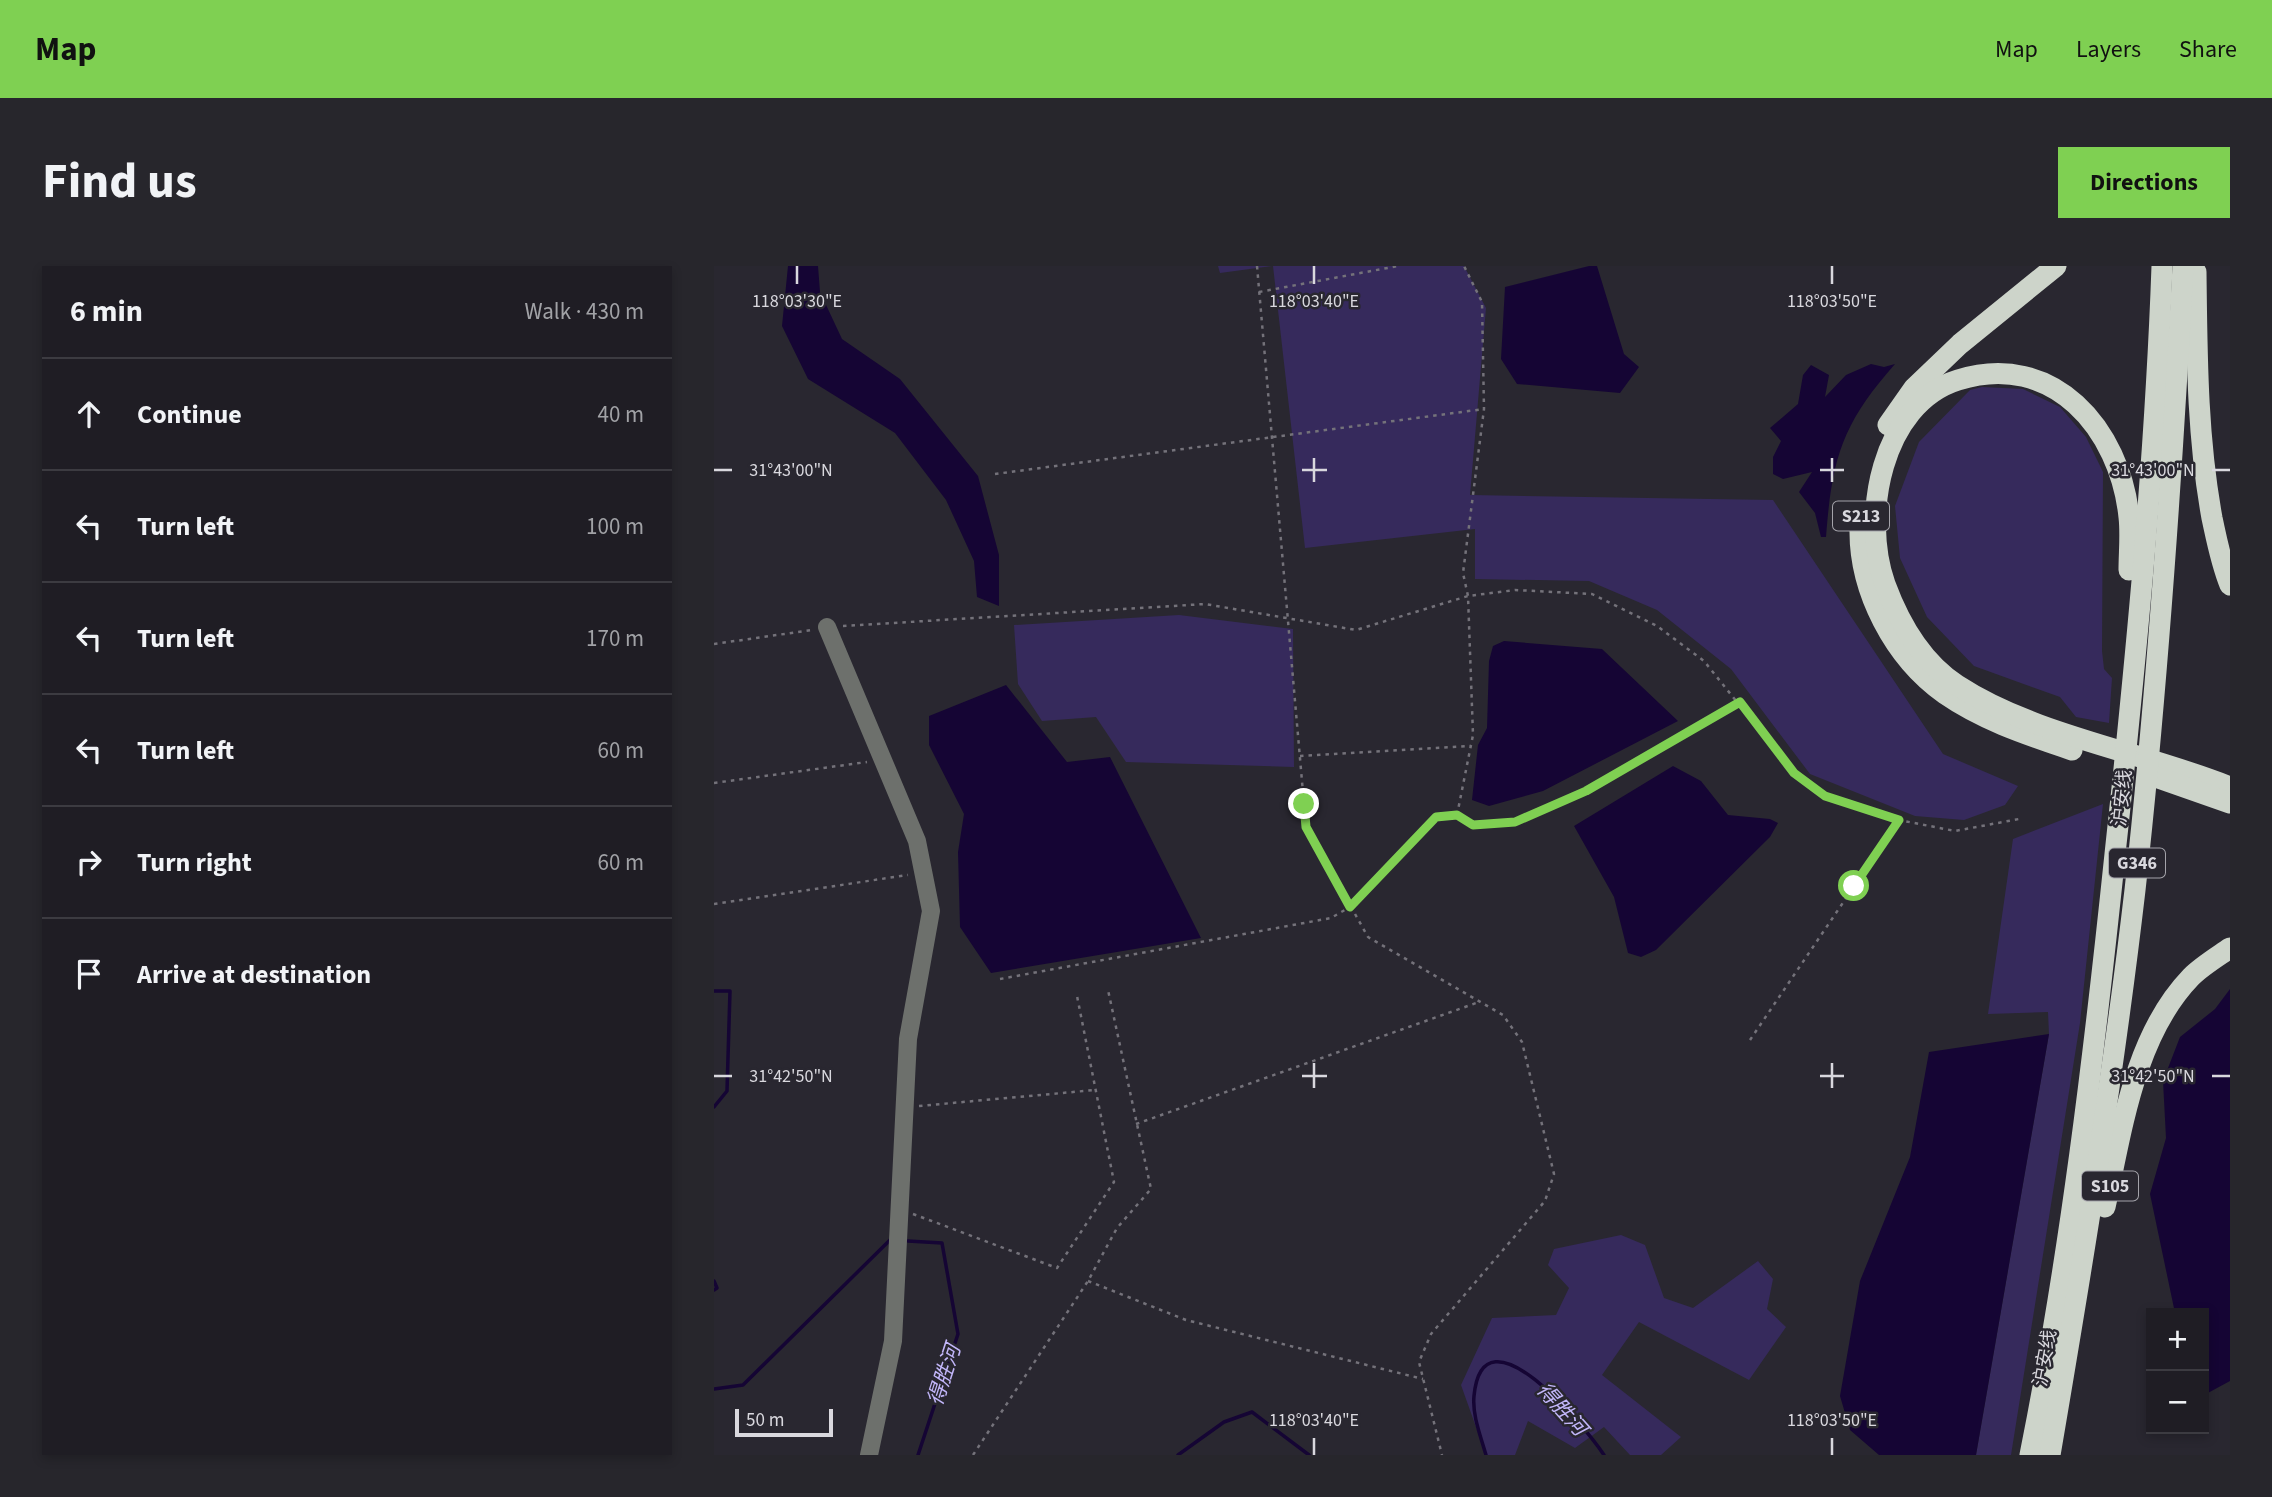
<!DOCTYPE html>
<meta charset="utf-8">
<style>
body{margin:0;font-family:"Source Sans 3","Noto Sans SC",sans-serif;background:#27262c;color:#f1f3f6}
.controls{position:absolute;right:21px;bottom:21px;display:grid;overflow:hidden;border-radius:0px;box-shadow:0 4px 10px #0003}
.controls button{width:63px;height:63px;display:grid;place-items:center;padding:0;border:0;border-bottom:2px solid #3c3b41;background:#1f1d24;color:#f1f3f6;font:35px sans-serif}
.scale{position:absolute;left:21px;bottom:18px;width:98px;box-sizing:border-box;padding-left:7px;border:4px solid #d9d8de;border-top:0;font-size:19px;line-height:24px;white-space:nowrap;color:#d9d8de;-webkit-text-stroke:5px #292730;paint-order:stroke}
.stop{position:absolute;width:21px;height:21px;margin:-16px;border:5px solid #7fd052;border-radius:50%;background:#fff}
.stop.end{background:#7fd052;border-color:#fff;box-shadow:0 2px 7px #0008}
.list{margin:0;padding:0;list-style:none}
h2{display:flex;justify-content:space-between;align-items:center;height:91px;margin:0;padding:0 28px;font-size:30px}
h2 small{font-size:23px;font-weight:400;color:#a1a2a6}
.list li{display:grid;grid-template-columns:46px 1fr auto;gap:21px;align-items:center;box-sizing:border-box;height:112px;padding:0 28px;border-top:2px solid #3c3b41}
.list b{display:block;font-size:26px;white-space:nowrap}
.list em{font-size:23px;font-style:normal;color:#a1a2a6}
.icon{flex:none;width:38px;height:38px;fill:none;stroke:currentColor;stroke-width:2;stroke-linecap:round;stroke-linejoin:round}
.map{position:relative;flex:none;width:1516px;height:1189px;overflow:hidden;border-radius:0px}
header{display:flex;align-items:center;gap:42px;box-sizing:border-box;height:98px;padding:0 35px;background:#7fd052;color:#111}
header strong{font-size:33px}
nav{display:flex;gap:38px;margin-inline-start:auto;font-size:24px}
.intro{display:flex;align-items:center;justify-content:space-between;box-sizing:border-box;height:168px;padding:0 42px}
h1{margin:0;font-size:49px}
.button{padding:18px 32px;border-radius:0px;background:#7fd052;color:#111;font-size:24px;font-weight:700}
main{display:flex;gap:42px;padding:0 42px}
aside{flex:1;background:#1f1d24;border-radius:0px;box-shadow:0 4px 10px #0003}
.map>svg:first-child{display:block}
.green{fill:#362a5c}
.water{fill:#150534}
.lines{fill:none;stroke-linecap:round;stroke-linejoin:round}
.stream{stroke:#150534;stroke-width:3.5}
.path{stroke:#74727a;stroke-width:2.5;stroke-dasharray:3.5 5;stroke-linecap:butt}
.minor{stroke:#6d706c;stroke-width:18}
.highway{stroke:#cdd4ca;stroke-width:21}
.route{stroke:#7fd052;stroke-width:9}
.ticks{fill:none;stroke:#d9d8de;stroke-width:2.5}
.labels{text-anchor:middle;stroke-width:5;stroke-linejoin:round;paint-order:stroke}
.shield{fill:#292730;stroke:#a4a3aa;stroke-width:2}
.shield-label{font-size:18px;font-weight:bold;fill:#d9d8de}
.street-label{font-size:19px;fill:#d9d8de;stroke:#292730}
.water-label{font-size:21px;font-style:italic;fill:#c2b6f9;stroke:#292730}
.ticks-label{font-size:18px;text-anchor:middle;fill:#d9d8de;stroke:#292730;stroke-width:5;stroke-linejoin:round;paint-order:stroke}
</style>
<header>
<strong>Map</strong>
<nav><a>Map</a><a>Layers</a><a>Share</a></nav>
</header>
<div class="intro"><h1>Find us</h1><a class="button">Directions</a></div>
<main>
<aside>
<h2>6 min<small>Walk · 430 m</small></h2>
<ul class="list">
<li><svg class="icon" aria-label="ahead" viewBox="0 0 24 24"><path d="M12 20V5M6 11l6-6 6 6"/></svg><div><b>Continue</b></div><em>40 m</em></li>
<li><svg class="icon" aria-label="left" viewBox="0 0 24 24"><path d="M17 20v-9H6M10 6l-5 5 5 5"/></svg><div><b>Turn left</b></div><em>100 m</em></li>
<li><svg class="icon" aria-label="left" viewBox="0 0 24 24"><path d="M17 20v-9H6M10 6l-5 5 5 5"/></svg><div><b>Turn left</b></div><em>170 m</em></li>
<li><svg class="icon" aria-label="left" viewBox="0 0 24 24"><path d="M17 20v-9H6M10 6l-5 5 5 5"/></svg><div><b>Turn left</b></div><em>60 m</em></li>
<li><svg class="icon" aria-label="right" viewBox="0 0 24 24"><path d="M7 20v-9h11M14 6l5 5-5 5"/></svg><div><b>Turn right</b></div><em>60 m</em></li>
<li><svg class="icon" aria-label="arrive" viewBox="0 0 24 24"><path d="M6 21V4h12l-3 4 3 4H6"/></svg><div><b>Arrive at destination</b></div></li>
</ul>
</aside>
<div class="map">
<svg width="1516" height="1189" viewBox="0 0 1516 1189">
<rect width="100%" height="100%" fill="#292730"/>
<g class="green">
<path d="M504,0H558L506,7Z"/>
<path d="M559,0H750L772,42L756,229L1059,234L1229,488L1304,520L1291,539L1250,554L1201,550L1096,508L1017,403L943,344L875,315L761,313V263L591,282Z"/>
<path d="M1268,121L1309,123L1346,141L1372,171L1389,206L1388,385L1390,403L1398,412L1395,457L1362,451L1346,431L1260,400L1213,351L1186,292L1181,240L1205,176L1256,124Z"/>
<path d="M465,349L579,363L580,501L412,496L382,451L328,455L304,418L300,359Z"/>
<path d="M1389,538L1366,757L1297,1189H1262L1335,768L1334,746L1274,748L1299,573Z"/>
<path d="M907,969L931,979L950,1032L979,1042L1044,995L1059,1013L1053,1043L1072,1061L1035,1114L925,1056L888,1109L967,1171L947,1189H916L890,1161L861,1182L814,1155L801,1189H772L747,1119L778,1052L842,1049L855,1022L834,999L840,983Z"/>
</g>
<g class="water">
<path d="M74,0H104L106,26L128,73L186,113L264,210L285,289V340L263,331L260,295L232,234L181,167L94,113L68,60Z"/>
<path d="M875,0H883L910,88L925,101L906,127L803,118L787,93L791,21Z"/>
<path d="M1157,98L1170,101L1181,98C1128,158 1118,192 1112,271H1107L1101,247L1085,226L1098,206L1069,213L1059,208V191L1067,175L1056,162L1084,138L1089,109L1097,99L1115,109L1111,131L1132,109Z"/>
<path d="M790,375L888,383L964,455L829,525L775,540L758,534L764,479L773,462L775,395L779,380Z"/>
<path d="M292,419L353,496L396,491L487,672L277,707L246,661L244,586L250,548L215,479V450Z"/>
<path d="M959,500L987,515L1014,549L1056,553L1064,557L1056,571L942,684L927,691L914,687L900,631L860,560Z"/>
<path d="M1516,723V1115L1492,1128L1490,1126V1047H1461L1436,928L1452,872L1449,815L1466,771L1501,743Z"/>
<path d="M1335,768L1262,1189H1165L1136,1164L1126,1130L1146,1015L1196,891L1215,786Z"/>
</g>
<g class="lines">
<g class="stream">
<path d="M0,725H16L13,825L0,841"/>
<path d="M194,975L228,977L244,1068L204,1189"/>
<path d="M0,1015L3,1022L0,1024"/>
<path d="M0,1123L29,1119L176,974"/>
<path d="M464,1189L510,1156L538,1146L595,1189"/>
<path d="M772,1189C767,1171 758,1149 760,1130C769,1036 872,1162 890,1189"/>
</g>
<g class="path">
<path d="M543,0L592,561L654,671L789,749L808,776L840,908L831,935L717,1068L705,1096L728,1189"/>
<path d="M545,26L684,0"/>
<path d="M281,208L770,143"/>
<path d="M129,360L491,338L642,364L754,330L801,324L878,328L943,360L990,395L1080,507L1111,530L1185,554L1241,565L1305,553"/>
<path d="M0,378L98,364"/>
<path d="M586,490L757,480"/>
<path d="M0,517L153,496"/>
<path d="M743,549L759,469L754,330L749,307L770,143L768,36L750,0"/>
<path d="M0,638L194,609"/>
<path d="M286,713L617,652L636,641L722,551L743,549L759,559L801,556L872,525L1026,436"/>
<path d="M1036,774L1185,554"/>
<path d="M205,840L381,824"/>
<path d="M422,858L765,736"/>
<path d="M199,948L343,1002L400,916L363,730"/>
<path d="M374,1015L472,1054L709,1113"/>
<path d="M259,1189L374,1015L403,962L437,923L394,724"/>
</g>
<path class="minor" d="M113,361L203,575L217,645L194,773L179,1075L155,1189"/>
<g class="highway">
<path d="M1482,6C1483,89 1483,170 1498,252C1503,275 1507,297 1516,319"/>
<path d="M1174,159L1200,122L1246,78L1342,0"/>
<path d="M1146,263C1145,325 1180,392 1231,428C1270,455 1314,469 1358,484"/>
<path d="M1415,304C1415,287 1417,268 1415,251C1406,163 1339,84 1244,114C1167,138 1147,251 1171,318C1185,356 1208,396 1243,419C1321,470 1430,486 1516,521"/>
<path d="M1439,510L1516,537"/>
<path d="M1391,941C1408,864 1420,770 1477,711C1488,700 1503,691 1516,682"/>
<path d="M1316,1189C1356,990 1380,789 1401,588C1422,393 1441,196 1448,0"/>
<path d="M1336,1189C1368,1001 1399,813 1421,624C1444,417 1458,208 1469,0"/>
</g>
</g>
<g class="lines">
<path class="route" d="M590,538L592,561L636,641L722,551L743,549L759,559L801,556L872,525L1026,436L1080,507L1111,530L1185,554L1140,620"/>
</g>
<path class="ticks" d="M83,0V18M600,0V18M1118,0V18M600,192V216M1118,192V216M0,204H18M588,204H613M1106,204H1130M1498,204H1516M600,797V822M1118,797V822M0,810H18M588,810H613M1106,810H1130M1498,810H1516M600,1172V1189M1118,1172V1189"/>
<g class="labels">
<g class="shield">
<rect x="1119" y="235.5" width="56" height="29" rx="5"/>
<rect x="1395" y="582.5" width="56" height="29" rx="5"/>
<rect x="1368" y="905.5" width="56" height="29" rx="5"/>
</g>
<g class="shield-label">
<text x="1147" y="256">S213</text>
<text x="1423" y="603">G346</text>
<text x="1396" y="926">S105</text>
</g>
<g class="street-label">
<text transform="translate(1407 532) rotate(-84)" y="7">沪安线</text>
<text transform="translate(1330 1092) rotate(-80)" y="7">沪安线</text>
</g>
<g class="water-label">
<text transform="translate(230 1109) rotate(-72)" y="7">得胜河</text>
<text transform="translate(848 1143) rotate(48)" y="7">得胜河</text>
</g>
</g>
<g class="ticks-label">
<text x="83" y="41">118°03'30"E</text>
<text x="600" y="41">118°03'40"E</text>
<text x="1118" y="41">118°03'50"E</text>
<text x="77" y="210">31°43'00"N</text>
<text x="1439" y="210">31°43'00"N</text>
<text x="77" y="816">31°42'50"N</text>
<text x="1439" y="816">31°42'50"N</text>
<text x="600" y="1160">118°03'40"E</text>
<text x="1118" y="1160">118°03'50"E</text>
</g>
</svg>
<div class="controls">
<button>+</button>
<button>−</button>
</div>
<div class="scale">50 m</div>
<div class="stop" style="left:1140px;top:620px"></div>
<div class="stop end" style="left:590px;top:538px"></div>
</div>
</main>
